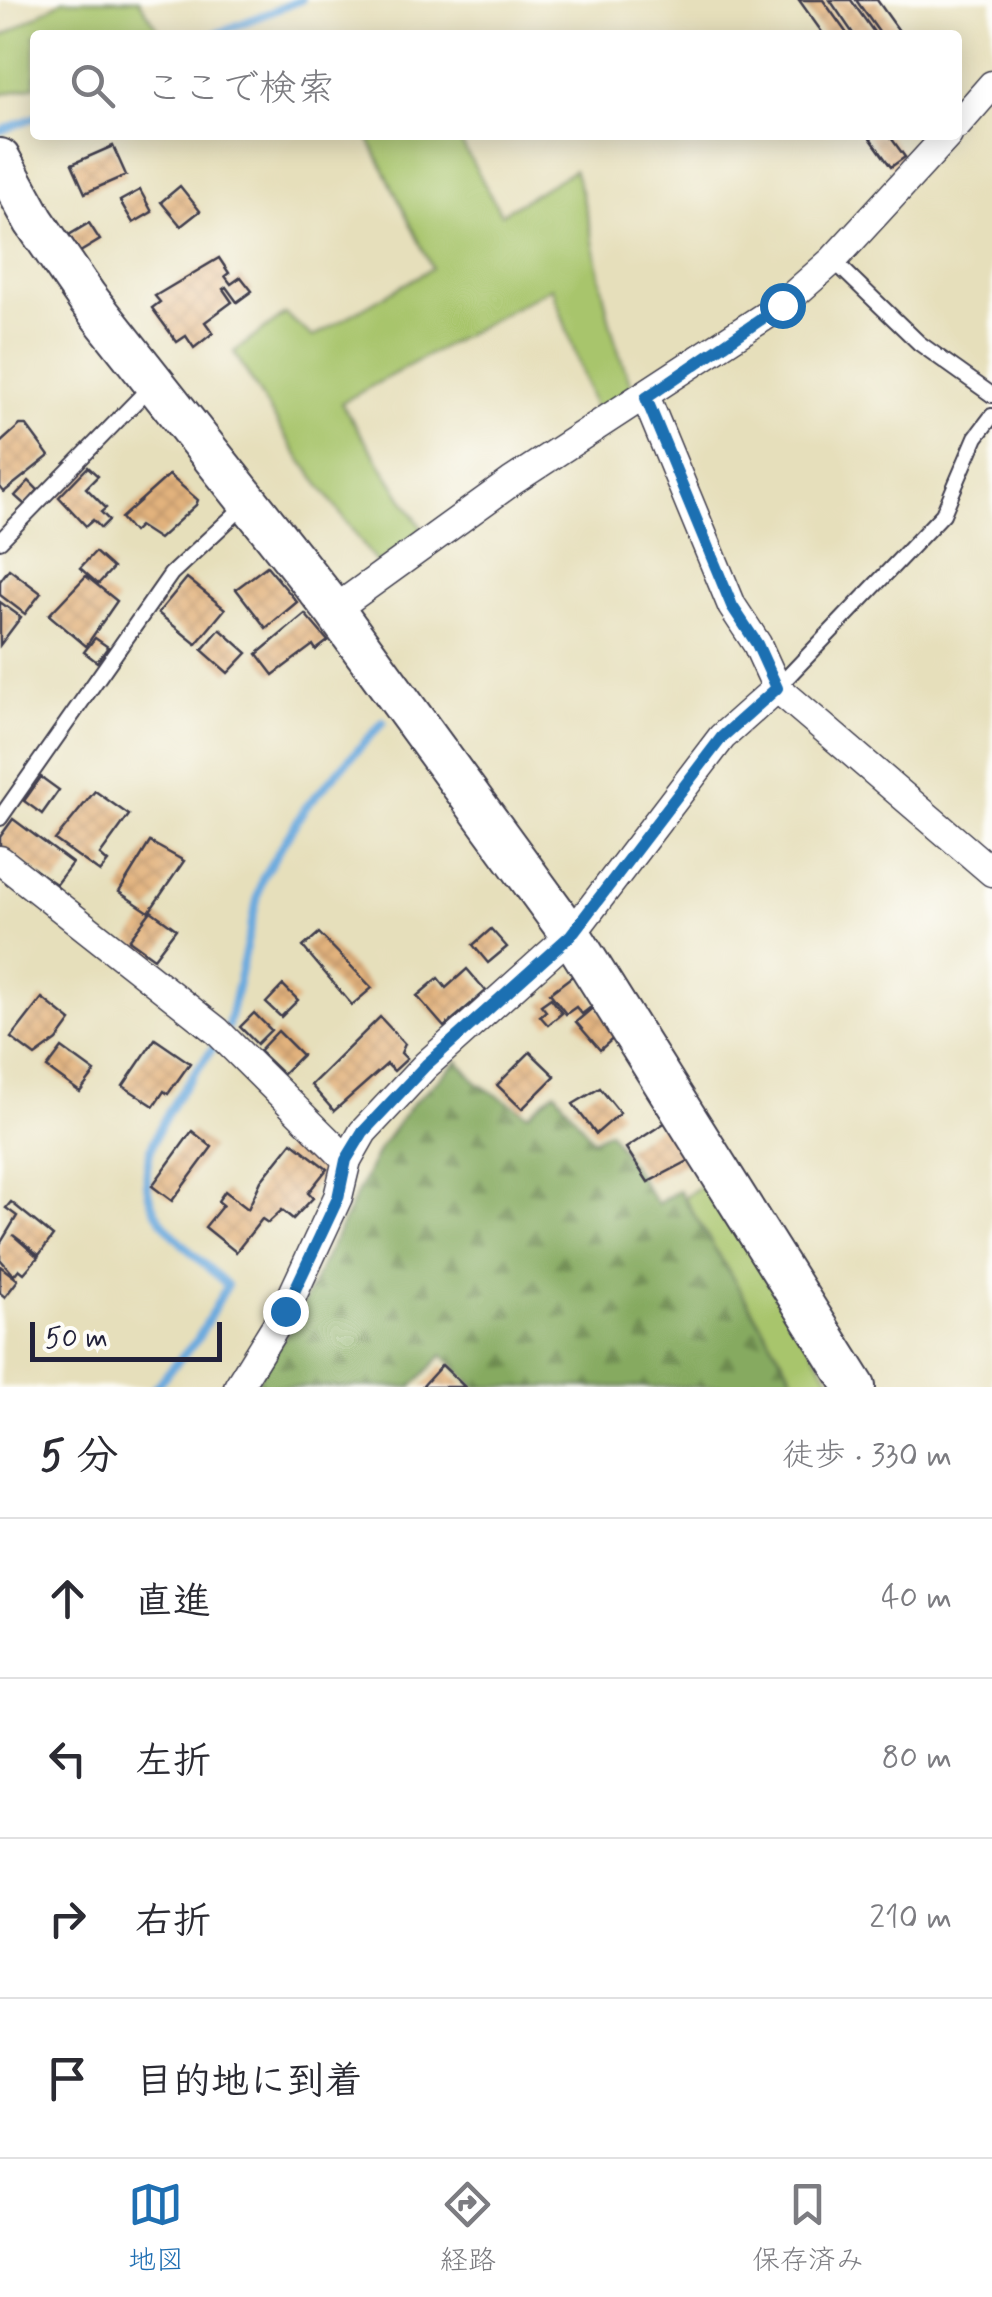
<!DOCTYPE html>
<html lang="ja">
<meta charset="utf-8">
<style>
body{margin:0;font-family:Mynerve,"Klee One",sans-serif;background:#f7f7f7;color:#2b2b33}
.scale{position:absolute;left:30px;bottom:25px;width:192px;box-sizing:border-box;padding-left:10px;border:5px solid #22223b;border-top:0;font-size:28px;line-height:35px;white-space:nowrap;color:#22223b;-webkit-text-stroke:8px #fdfcf7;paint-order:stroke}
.stop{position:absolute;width:30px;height:30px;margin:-22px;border:8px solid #1f6fb2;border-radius:50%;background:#fff}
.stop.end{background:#1f6fb2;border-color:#fff;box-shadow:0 2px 10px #0008}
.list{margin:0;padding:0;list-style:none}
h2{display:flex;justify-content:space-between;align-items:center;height:130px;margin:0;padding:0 40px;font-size:42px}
h2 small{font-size:32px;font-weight:400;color:#7c7c81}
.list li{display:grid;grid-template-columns:65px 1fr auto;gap:30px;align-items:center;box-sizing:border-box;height:160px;padding:0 40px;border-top:2px solid #e1e1e2}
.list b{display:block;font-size:38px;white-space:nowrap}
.list em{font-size:32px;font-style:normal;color:#7c7c81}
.icon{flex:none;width:55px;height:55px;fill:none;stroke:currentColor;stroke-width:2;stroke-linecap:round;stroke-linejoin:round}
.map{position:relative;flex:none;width:992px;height:1387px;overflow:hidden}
.search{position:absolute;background:#fff;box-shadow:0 5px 25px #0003;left:30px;right:30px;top:30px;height:110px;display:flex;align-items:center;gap:25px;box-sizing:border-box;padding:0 35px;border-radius:10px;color:#7c7c81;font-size:38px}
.sheet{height:770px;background:#fff}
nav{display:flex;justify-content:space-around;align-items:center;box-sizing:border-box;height:140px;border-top:2px solid #e1e1e2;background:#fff;font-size:28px;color:#7c7c81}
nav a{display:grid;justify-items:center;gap:5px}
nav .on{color:#1f6fb2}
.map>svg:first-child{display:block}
.green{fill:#a8c56c;stroke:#657454;stroke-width:2.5}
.forest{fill:url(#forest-firs);stroke:#54664e;stroke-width:2.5}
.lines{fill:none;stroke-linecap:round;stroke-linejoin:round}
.stream{stroke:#6caade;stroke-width:8}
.building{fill:url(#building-cross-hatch)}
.lane-casing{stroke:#3f3e4e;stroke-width:18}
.street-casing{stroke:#3f3e4e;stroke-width:31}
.secondary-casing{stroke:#3f3e4e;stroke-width:44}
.lane{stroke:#fff;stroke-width:14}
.street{stroke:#fff;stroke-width:28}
.secondary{stroke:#fff;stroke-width:40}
.route{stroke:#1f6fb2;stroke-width:12}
</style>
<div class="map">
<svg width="992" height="1387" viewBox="0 0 992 1387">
<defs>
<pattern id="forest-firs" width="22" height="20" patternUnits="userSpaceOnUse" patternTransform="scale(2.5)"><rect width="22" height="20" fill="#86aa60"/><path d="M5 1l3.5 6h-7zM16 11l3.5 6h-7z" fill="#6d8a50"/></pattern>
<pattern id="building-cross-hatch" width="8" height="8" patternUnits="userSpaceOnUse" patternTransform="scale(2.5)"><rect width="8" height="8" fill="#e2b27d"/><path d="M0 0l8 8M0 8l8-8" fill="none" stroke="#c2996d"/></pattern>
</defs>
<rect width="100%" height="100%" fill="#fdfcf7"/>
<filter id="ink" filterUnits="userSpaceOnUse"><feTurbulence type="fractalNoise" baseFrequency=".01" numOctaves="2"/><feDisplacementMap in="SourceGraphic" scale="20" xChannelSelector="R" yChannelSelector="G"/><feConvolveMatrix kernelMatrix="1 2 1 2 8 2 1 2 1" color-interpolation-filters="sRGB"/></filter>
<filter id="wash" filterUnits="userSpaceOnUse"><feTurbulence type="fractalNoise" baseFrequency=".0048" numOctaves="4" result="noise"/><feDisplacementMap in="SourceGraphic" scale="40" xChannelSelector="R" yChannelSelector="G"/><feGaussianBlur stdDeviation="2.25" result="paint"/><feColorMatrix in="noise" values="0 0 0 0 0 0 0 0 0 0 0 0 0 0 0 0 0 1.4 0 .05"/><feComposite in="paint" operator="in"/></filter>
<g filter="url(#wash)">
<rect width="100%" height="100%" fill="#e6dfbb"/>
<g class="green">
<path d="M63,0H139L162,35H35V86L0,95V38Z"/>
<path d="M367,135H457L501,214L574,170C600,243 600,320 634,390L596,413L552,287L341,403L423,530L377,564L294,450L234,352L285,314L313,337L432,268Z"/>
<path d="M709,1179L835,1387H799L684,1198Z"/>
</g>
<path class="forest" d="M458,1061L477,1083L528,1114L555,1091L593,1140L609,1131L657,1204L679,1190L799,1387H475L443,1355L412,1387H253L294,1322L379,1149L411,1105Z"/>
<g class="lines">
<g class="stream">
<path d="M213,35L301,0"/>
<path d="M0,131L35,117"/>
<path d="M228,1026L262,878L305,808L383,722"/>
<path d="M155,1387L197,1340L227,1285C207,1266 183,1247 165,1225C114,1165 181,1094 215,1045"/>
</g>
</g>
<g id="blocks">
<g class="building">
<path d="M799,0H823L848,35H824Z"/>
<path d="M830,0H851L876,35H854Z"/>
<path d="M856,0H877L902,35H881Z"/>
<path d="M868,135H889L905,157L891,167Z"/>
<path d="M113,146L126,175L85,193L72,164Z"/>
<path d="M180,186L200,211L181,226L161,202Z"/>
<path d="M140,190L152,212L133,223L120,201Z"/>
<path d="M89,223L100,240L80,252L69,235Z"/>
<path d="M219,258L229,273L225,276L231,284L241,277L252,291L237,302L226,287L223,289L232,302L205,322L213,333L194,348L186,336L177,342L152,308L160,302L155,296Z"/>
<path d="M20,425H26L49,456L4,492L0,487V443Z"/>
<path d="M88,467L98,476L86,488L106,508L101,512L109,520L101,528L93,520L86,526L59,497Z"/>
<path d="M169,475L198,500L196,505L159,539L139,526L133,532L121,518Z"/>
<path d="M29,481L38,490L25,505L15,496Z"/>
<path d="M95,552L113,568L98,584L80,568Z"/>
<path d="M267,566L297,602L266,628L236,589Z"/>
<path d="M9,569L41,593L25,614L0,595V581Z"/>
<path d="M86,576L117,601L86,646L49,615Z"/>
<path d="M187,578L225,609L196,644L158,613Z"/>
<path d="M0,602L21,617L0,645Z"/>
<path d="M305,614L328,641L316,650L313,645L273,675L257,654Z"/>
<path d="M220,629L247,653L228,673L202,650Z"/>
<path d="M95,638L108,647L97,662L84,652Z"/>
<path d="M41,777L59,790L42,814L24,801Z"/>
<path d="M95,791L129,815L100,855L108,862L100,872L55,840Z"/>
<path d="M13,819L72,863L56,884L0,846V837Z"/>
<path d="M150,842L184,861L149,912L119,892Z"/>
<path d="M151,911L176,929L154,958L129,940Z"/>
<path d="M491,929L507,947L488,963L473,945Z"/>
<path d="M319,933L372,988L352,1005L303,947Z"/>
<path d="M467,969L486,991L444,1027L417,996L438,978L446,988Z"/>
<path d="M575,974L595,1004L582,1014L576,1007L566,1014L550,993Z"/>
<path d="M283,985L298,1000L281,1017L266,1003Z"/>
<path d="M42,998L71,1021L57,1040L35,1056L11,1038Z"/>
<path d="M551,998L562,1013L548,1025L540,1016L546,1011L541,1005Z"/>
<path d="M596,1005L617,1035L600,1050L576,1022Z"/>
<path d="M254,1013L271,1030L257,1044L240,1027Z"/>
<path d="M380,1017L405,1044L401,1053L407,1059L394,1071L387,1064L334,1111L311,1085Z"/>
<path d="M278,1031L302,1055L283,1074L259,1051Z"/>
<path d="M155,1039L190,1063L168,1094L164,1091L154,1106L123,1086Z"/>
<path d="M62,1048L95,1072L80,1092L47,1068Z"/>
<path d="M530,1052L555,1076L522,1109L497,1085Z"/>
<path d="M600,1088L620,1113L596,1134L573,1104Z"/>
<path d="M669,1120L694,1158L648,1182L626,1148Z"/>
<path d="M192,1131L212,1147L172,1201L152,1186Z"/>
<path d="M292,1142L327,1169L308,1193L313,1198L293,1219L282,1210L268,1223L262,1219L236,1252L205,1227L223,1205L218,1201L225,1191L248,1209L261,1181Z"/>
<path d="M11,1202L53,1236L39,1255L13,1235L38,1257L24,1273L19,1269L14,1275L0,1259V1244L17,1216L6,1208Z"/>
<path d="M0,1266L18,1280L5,1297L0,1293Z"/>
<path d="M442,1365L465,1387H422Z"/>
</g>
</g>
</g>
<g filter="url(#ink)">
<use href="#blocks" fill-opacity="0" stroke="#3f3e4e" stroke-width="2.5"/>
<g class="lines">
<g class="lane-casing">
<g id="lane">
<path d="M833,260L919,343L992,395"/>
<path d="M0,541L153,384"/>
<path d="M777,688L943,514L976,437L992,416"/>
<path d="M0,818L171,574L245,505"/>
</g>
</g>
<g class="street-casing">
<g id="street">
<path d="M957,125L992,85"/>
<path d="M646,398L732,606L757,644L777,688L992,872"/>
<path d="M334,610L511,482L782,305L833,260L948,135"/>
<path d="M0,860L217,1031L347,1160"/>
<path d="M238,1387L285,1311L338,1197L347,1160L363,1132L426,1065L571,935L722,737L777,688"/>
</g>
</g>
<g class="secondary-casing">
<path id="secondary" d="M0,159L34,221L87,298L334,610L571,935L855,1387"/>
</g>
<use href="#lane" class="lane"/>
<use href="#street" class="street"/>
<use href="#secondary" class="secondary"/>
</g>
</g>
<g class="lines" filter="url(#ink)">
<path class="route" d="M285,1311L338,1198L346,1160L363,1132L426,1065L571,935L722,737L777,688L757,644L732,606L646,398L782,305"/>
</g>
</svg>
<div class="scale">50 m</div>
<div class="stop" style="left:782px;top:305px"></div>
<div class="stop end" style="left:285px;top:1311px"></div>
<div class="search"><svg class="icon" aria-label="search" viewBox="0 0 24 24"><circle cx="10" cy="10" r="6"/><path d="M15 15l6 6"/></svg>ここで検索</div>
</div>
<section class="sheet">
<h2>5 分<small>徒歩 · 330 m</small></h2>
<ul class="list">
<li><svg class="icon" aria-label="ahead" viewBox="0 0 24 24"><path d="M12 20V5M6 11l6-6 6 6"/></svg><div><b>直進</b></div><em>40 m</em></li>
<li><svg class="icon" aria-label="left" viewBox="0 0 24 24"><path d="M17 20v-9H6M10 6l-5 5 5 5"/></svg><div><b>左折</b></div><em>80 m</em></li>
<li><svg class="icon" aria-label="right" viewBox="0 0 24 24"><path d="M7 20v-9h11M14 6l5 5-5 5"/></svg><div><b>右折</b></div><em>210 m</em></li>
<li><svg class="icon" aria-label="arrive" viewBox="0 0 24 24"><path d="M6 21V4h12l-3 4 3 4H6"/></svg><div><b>目的地に到着</b></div></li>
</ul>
</section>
<nav>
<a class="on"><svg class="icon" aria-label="map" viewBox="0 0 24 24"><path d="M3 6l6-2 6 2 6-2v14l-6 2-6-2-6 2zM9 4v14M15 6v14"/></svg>地図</a>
<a><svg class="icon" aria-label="directions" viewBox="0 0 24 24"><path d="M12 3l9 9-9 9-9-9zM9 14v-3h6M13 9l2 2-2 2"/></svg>経路</a>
<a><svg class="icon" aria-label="saved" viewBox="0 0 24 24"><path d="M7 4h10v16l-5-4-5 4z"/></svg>保存済み</a>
</nav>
